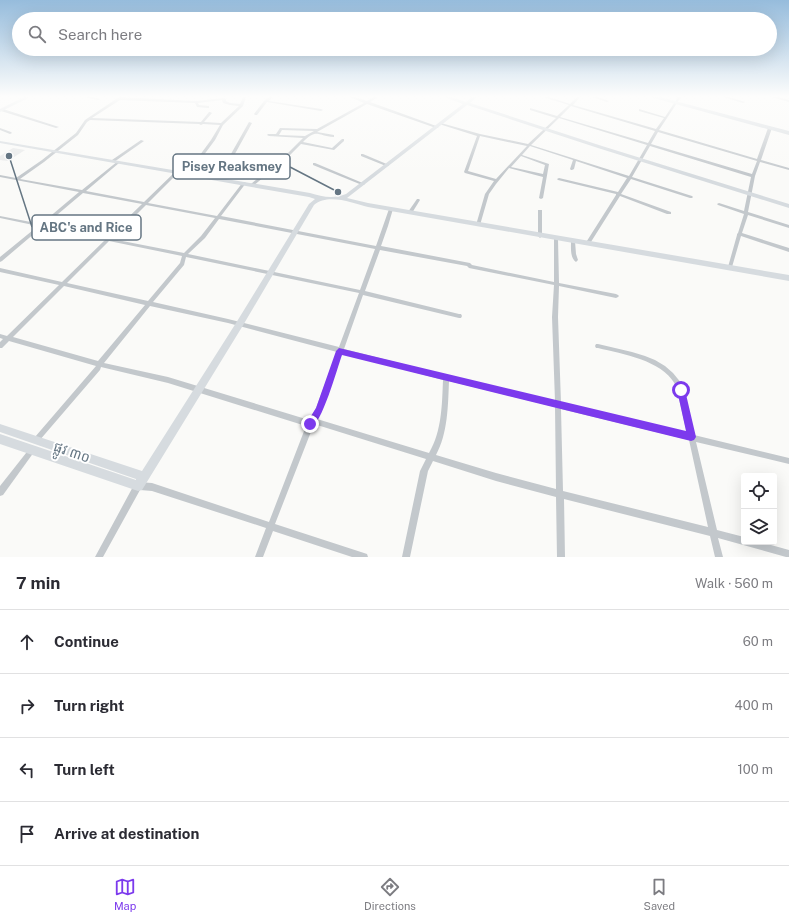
<!DOCTYPE html>
<meta charset="utf-8">
<style>
body{margin:0;font-family:"Public Sans","Noto Sans Khmer",sans-serif;background:#f7f7f7;color:#2b2b33}
.controls{position:absolute;right:12px;bottom:12px;display:grid;overflow:hidden;border-radius:4px;box-shadow:0 4px 16px #0002}
.controls button{width:36px;height:36px;display:grid;place-items:center;padding:0;border:0;border-bottom:1px solid #e1e1e2;background:#fff;color:#2b2b33;font:20px sans-serif}
.stop{position:absolute;width:12px;height:12px;margin:-9px;border:3px solid #7c3aed;border-radius:50%;background:#fff}
.stop.end{background:#7c3aed;border-color:#fff;box-shadow:0 1px 4px #0008}
.list{margin:0;padding:0;list-style:none}
h2{display:flex;justify-content:space-between;align-items:center;height:52px;margin:0;padding:0 16px;font-size:17px}
h2 small{font-size:13px;font-weight:400;color:#7c7c81}
.list li{display:grid;grid-template-columns:26px 1fr auto;gap:12px;align-items:center;box-sizing:border-box;height:64px;padding:0 16px;border-top:1px solid #e1e1e2}
.list b{display:block;font-size:15px;white-space:nowrap}
.list em{font-size:13px;font-style:normal;color:#7c7c81}
.icon{flex:none;width:22px;height:22px;fill:none;stroke:currentColor;stroke-width:2;stroke-linecap:round;stroke-linejoin:round}
.map{position:relative;flex:none;width:789px;height:557px;overflow:hidden}
.search{position:absolute;background:#fff;box-shadow:0 4px 16px #0002;left:12px;right:12px;top:12px;height:44px;display:flex;align-items:center;gap:10px;box-sizing:border-box;padding:0 14px;border-radius:22px;color:#7c7c81;font-size:15px}
.sheet{height:308px;background:#fff}
nav{display:flex;justify-content:space-around;align-items:center;box-sizing:border-box;height:56px;border-top:1px solid #e1e1e2;background:#fff;font-size:11px;color:#7c7c81}
nav a{display:grid;justify-items:center;gap:2px}
nav .on{color:#7c3aed}
.map>svg:first-child{display:block}
.built{fill:#e8e9e9}
.lines{fill:none;stroke-linecap:round;stroke-linejoin:round}
.street{fill:#c3c8cc;fill-rule:evenodd}
.secondary{fill:#d6dbdf;fill-rule:evenodd}
.highway{fill:#d6dbdf;fill-rule:evenodd}
.route{fill:#7c3aed}
.labels{text-anchor:middle;stroke-width:4;stroke-linejoin:round;paint-order:stroke}
.near-street-label{font-size:14px;fill:#657683;stroke:#fff}
.leader{fill:none;stroke:#657683;stroke-width:1.5}
.callout-dot{fill:#657683;stroke:#fff;stroke-width:1.5}
.callout{fill:#fff;stroke:#657683;stroke-width:1.5}
.callout-label{font-size:13px;text-anchor:middle;font-weight:bold;fill:#657683}
</style>
<div class="map">
<svg width="789" height="557" viewBox="0 0 789 557">
<rect width="100%" height="100%" fill="#fafaf8"/>
<path class="built" d="M13,148L25,150L8,161L0,160V156Z"/>
<g class="lines">
<g class="street">
<path d="M84,97H94L100,99L98,100Z"/>
<path d="M119,97L196,101L224,98L226,99V101L230,103L240,104L243,97H246L243,106L223,125L215,140L189,175H188L186,174L211,140L220,125L203,124L201,125L199,124L90,120L87,122L78,135L44,162L20,179L82,190L118,161H119V163L86,191L144,202L176,171H177L179,172L148,203L217,216L243,182H244L246,183L221,216L376,246L389,209L391,208L393,209L388,226L381,246L470,263L472,265L554,282V239L556,237L558,238V239L559,283L616,294L618,295L619,296L618,297L616,298L559,286L558,317L561,403L687,433C684,422 682,411 679,399C678,395 678,388 675,384C661,360 623,354 598,348H596L595,346L596,344H598L632,352L645,356L655,360L665,366L673,373L682,384L694,435L789,458V464L696,442L717,530L744,537V542H760L789,550V557H786L718,538L723,557H715L710,536L564,499L565,557H557L556,497L496,481L433,461L428,471L410,557H402L420,471L426,459L314,424L275,524L364,553L367,554L368,557H352L273,531L263,557H255L266,528L152,491L140,490L103,557H95L135,483L138,482L152,483L269,522L306,426L168,383L101,367L100,370L39,441L37,442L35,441L34,439L35,437L96,366L9,341L2,348H0V342L3,339L0,338V334L7,336L59,285L0,272V268L62,282L105,240L42,227L2,261L0,262V257L38,226L0,218V216L41,224L79,192L0,177V175L16,178L42,160L76,133L85,120ZM120,100L195,103L197,107L208,108H209V106L199,105L198,103L222,100L223,103L230,105L239,106L221,123L204,122L212,113L210,112H209L201,122L92,118ZM83,193L142,204L107,238L45,225ZM146,205L215,218L201,236L184,253L112,239ZM219,219L375,249L360,290L188,254L205,238ZM109,241L182,256L180,263L148,301L67,283ZM380,250L467,266L469,268L554,285L552,317L555,401L427,370L344,349L363,295L459,318H461L462,316L461,314H459L365,291ZM186,257L359,293L339,347L228,319L153,302L184,265ZM64,286L145,305L98,361L13,337ZM150,306L228,323L337,352L316,408L309,420L168,377L104,363ZM342,353L443,380C442,404 442,431 429,453L317,419L322,409ZM449,381L555,407L556,489L496,473L436,455C448,433 448,406 449,381ZM561,409L689,440L708,527L563,491Z"/>
<path d="M269,97H273L269,101L321,109L323,110L321,111L267,102L257,115H255L254,114L264,101Z"/>
<path d="M350,97H355L367,101L374,97H378L370,102L439,127L436,128L367,104L317,132L334,135V137C317,136 317,128 303,142L332,148L342,139H344V141L334,150L301,144L289,156L253,186H251V184L287,154L303,138L269,136L267,135L268,134H276L280,128H281L317,129L364,103ZM282,130L314,131L305,136L279,135Z"/>
<path d="M543,97H549L570,104L577,97H580L573,105L656,129L664,118L639,111V109L665,117L678,97H681L659,130L757,159L768,128L771,127L772,128L761,160L789,168V170L760,162L755,176L748,212L789,225V228L748,215L742,233L789,248V252L741,236L732,267V268H728V267L737,235V234L738,233L744,214L718,205L717,204L719,203L744,211L751,177L650,146L632,177L692,196L693,197L692,198H690L631,179L621,194L671,212V214H667L620,196L589,245H585V244L616,195V194L558,180L557,179L559,178L618,192L627,178L576,161L574,169L572,170H571L570,169L573,160L530,146L522,155L549,164L543,198L541,199L539,198L543,177L509,168L496,184L489,194L480,225V226H476V225L485,194L494,181L465,173L464,172L477,136L439,124L441,123L480,134L528,144L556,118L530,110V108L557,116L569,105ZM571,106L655,131L648,143L560,117ZM559,118L647,145L629,176L531,145ZM658,132L757,161L752,174L651,144ZM480,136L527,146L496,179L468,171ZM521,156L545,165L543,174L511,167Z"/>
<path d="M592,97H598L609,101L607,102Z"/>
<path d="M723,97H729L745,102L743,103Z"/>
<path d="M771,97H778L789,100V102Z"/>
<path d="M1,109H3L59,127L56,128L1,111Z"/>
<path d="M249,122L252,123L231,161L218,179H216L215,178L227,161Z"/>
<path d="M0,128L11,132L12,133L10,134L0,130Z"/>
<path d="M141,140L144,141L114,162H112V160Z"/>
<path d="M361,154H363L389,165L388,166H386L361,156Z"/>
<path d="M313,163H315L365,184L363,185H362L313,165Z"/>
<path d="M417,199H419L420,200L412,213H408V212Z"/>
<path d="M538,210H542V236L540,238L538,236Z"/>
<path d="M573,239L575,241L576,254L578,260L576,262C570,258 571,248 571,241Z"/>
<path d="M32,447L34,448L35,450L34,452L3,495L0,496V486L30,448Z"/>
</g>
<g class="secondary">
<path d="M24,97H30L0,112V109Z"/>
<path d="M444,97H451L466,102L472,97H477L470,103L602,146L789,204V208L598,148L467,105L347,198L368,203L789,275V281L368,207C353,203 328,193 314,205L242,327L142,490L138,491L0,444V434L136,480V479L0,432V424L142,471L236,323L309,204L315,199L309,197L0,143V141L310,193C322,197 334,199 346,194L463,104Z"/>
</g>
<path class="highway" d="M650,97H660L789,131V135Z"/>
</g>
<linearGradient id="sky" x2="0" y2="1"><stop stop-color="#96bcdc"/><stop offset="0.55" stop-color="#fdfdfc"/><stop offset="1" stop-color="#fdfdfc" stop-opacity="0"/></linearGradient>
<rect width="789" height="175" fill="url(#sky)"/>
<path class="route" d="M339,348L686,431L677,390L681,386L685,390L696,437L694,440L691,441L342,355C337,369 322,424 310,429L307,427L306,424L316,408L336,351Z"/>
<g class="labels">
<g class="near-street-label">
<text transform="translate(72 452) rotate(19)" y="5">ផ្លូវ ៣០</text>
</g>
</g>
<path class="leader" d="M338 192L290 167M9 156L32 227"/>
<g class="callout-dot">
<circle cx="338" cy="192" r="4"/>
<circle cx="9" cy="156" r="4"/>
</g>
<g class="callout">
<rect x="173" y="154" width="117" height="25" rx="4"/>
<rect x="32" y="215" width="109" height="25" rx="4"/>
</g>
<g class="callout-label">
<text x="232" y="171">Pisey Reaksmey</text>
<text x="86" y="232">ABC's and Rice</text>
</g>
</svg>
<div class="controls">
<button><svg class="icon" aria-label="locate" viewBox="0 0 24 24"><circle cx="12" cy="12" r="6"/><path d="M12 2v4M12 18v4M2 12h4M18 12h4"/></svg></button>
<button><svg class="icon" aria-label="layers" viewBox="0 0 24 24"><path d="M12 4l9 5-9 5-9-5zM3 14l9 5 9-5"/></svg></button>
</div>
<div class="stop" style="left:681px;top:390px"></div>
<div class="stop end" style="left:310px;top:424px"></div>
<div class="search"><svg class="icon" aria-label="search" viewBox="0 0 24 24"><circle cx="10" cy="10" r="6"/><path d="M15 15l6 6"/></svg>Search here</div>
</div>
<section class="sheet">
<h2>7 min<small>Walk · 560 m</small></h2>
<ul class="list">
<li><svg class="icon" aria-label="ahead" viewBox="0 0 24 24"><path d="M12 20V5M6 11l6-6 6 6"/></svg><div><b>Continue</b></div><em>60 m</em></li>
<li><svg class="icon" aria-label="right" viewBox="0 0 24 24"><path d="M7 20v-9h11M14 6l5 5-5 5"/></svg><div><b>Turn right</b></div><em>400 m</em></li>
<li><svg class="icon" aria-label="left" viewBox="0 0 24 24"><path d="M17 20v-9H6M10 6l-5 5 5 5"/></svg><div><b>Turn left</b></div><em>100 m</em></li>
<li><svg class="icon" aria-label="arrive" viewBox="0 0 24 24"><path d="M6 21V4h12l-3 4 3 4H6"/></svg><div><b>Arrive at destination</b></div></li>
</ul>
</section>
<nav>
<a class="on"><svg class="icon" aria-label="map" viewBox="0 0 24 24"><path d="M3 6l6-2 6 2 6-2v14l-6 2-6-2-6 2zM9 4v14M15 6v14"/></svg>Map</a>
<a><svg class="icon" aria-label="directions" viewBox="0 0 24 24"><path d="M12 3l9 9-9 9-9-9zM9 14v-3h6M13 9l2 2-2 2"/></svg>Directions</a>
<a><svg class="icon" aria-label="saved" viewBox="0 0 24 24"><path d="M7 4h10v16l-5-4-5 4z"/></svg>Saved</a>
</nav>
